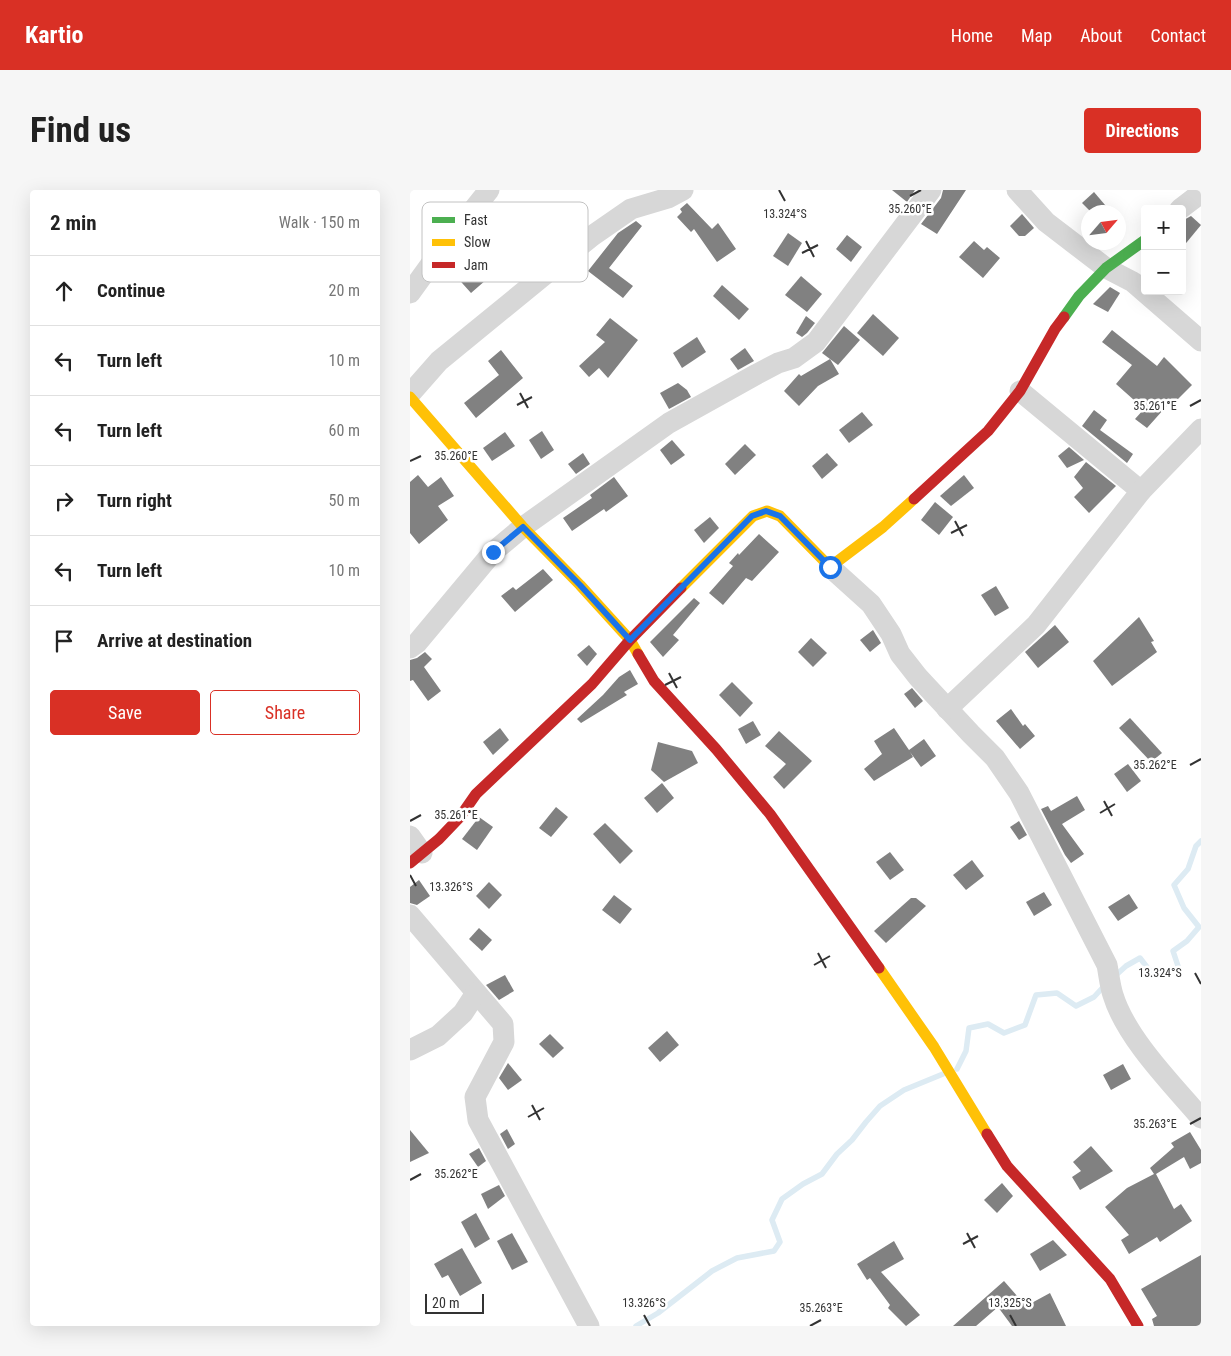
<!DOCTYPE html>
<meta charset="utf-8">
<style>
body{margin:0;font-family:"Roboto Condensed",sans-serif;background:#f6f6f6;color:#222}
.controls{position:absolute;right:15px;top:15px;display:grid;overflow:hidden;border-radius:5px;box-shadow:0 5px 20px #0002}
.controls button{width:45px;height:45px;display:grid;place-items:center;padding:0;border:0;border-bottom:1px solid #e0e0e0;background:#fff;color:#222;font:25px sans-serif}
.compass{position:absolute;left:671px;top:15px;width:45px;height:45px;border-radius:50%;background:#fff;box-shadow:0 5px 20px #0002;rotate:62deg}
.scale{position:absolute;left:15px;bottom:12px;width:59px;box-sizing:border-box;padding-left:5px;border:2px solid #333;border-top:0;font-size:14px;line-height:18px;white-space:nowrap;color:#333;-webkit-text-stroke:4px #fff;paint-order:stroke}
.stop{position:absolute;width:15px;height:15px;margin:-11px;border:4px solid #1a73e8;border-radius:50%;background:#fff}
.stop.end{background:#1a73e8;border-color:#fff;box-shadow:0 1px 5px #0008}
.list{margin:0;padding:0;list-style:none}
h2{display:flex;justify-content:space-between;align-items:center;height:65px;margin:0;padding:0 20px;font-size:21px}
h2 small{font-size:16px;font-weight:400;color:#767676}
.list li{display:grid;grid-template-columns:32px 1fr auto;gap:15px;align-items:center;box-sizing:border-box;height:70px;padding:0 20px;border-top:1px solid #e0e0e0}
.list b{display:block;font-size:19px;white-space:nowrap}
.list em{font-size:16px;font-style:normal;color:#767676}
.actions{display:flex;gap:10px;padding:15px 20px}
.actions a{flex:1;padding:11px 0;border:1px solid #d93025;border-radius:5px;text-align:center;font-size:18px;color:#d93025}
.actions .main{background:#d93025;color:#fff}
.icon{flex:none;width:28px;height:28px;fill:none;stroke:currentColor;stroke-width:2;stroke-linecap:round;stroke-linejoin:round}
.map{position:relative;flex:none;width:791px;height:1136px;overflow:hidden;border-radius:5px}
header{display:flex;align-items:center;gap:30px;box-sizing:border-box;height:70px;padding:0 25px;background:#d93025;color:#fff}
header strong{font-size:24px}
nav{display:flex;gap:28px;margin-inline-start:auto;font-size:18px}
.intro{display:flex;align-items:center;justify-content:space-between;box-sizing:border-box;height:120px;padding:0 30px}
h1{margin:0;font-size:35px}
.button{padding:12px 22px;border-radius:5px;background:#d93025;color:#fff;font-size:18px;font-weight:700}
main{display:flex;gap:30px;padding:0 30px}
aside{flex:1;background:#fff;border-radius:5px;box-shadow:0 5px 20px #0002}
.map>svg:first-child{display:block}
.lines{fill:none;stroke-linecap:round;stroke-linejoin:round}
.stream{stroke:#ddebf3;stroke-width:5.5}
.building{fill:#818181}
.street{stroke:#d7d7d7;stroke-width:21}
.fast{stroke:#4caf50;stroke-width:11}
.slow{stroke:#ffc107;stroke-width:11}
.jam{stroke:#c62828;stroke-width:11}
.route{stroke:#1a73e8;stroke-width:6}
.ticks{fill:none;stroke:#333;stroke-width:2}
.key{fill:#fff;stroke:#c2c2c2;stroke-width:1}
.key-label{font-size:14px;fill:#333}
.ticks-label{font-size:12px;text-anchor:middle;fill:#333;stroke:#fff;stroke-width:5;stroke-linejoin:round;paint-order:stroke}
</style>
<header>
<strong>Kartio</strong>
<nav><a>Home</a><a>Map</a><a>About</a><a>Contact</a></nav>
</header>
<div class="intro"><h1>Find us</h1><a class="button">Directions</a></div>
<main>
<aside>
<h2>2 min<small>Walk · 150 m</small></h2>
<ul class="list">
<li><svg class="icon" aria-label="ahead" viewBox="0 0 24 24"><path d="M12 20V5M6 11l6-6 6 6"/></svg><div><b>Continue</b></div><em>20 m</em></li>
<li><svg class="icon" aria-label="left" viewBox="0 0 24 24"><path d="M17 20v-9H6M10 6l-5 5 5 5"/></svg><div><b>Turn left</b></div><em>10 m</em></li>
<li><svg class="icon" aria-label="left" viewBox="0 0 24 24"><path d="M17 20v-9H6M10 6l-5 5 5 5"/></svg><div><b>Turn left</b></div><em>60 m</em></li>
<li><svg class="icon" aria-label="right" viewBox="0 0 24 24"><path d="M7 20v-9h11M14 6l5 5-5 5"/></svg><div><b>Turn right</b></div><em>50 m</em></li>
<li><svg class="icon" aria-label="left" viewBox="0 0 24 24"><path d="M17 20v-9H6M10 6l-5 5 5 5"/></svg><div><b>Turn left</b></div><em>10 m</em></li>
<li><svg class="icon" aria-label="arrive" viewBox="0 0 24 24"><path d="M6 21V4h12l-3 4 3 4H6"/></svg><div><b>Arrive at destination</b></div></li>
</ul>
<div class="actions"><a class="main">Save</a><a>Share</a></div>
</aside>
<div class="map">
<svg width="791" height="1136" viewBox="0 0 791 1136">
<rect width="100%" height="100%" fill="#fff"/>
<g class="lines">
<g class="stream">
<path d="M705,786L716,776L730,768L743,785L769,779L763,761L777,751L789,737L774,718L764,695L778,679L786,656L791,651"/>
<path d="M547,879L556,861L559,838L578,834L594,843L615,835L626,805L647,803L666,816L684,807L696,794"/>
<path d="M226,1136L248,1123L302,1081L327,1068L364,1061L370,1052L362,1030L372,1009L393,994L412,984L427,964L442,950L456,932L470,916L494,900L533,884"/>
</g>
</g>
<g class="building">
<path d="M482,0H505L497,12Z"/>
<path d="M533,0H556L527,44L511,34L531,8Z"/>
<path d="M684,2L701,22H681L672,13Z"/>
<path d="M277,13L302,39L308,33L326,59L307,72L284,39L281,42L267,27L272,22L270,19Z"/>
<path d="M612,24L624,38L615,46H609L600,36Z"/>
<path d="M781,26L791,35L772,58V31Z"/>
<path d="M226,31L232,36L199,78L223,96L213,108L178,81L208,43Z"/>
<path d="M378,43L392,53L378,76L363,66Z"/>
<path d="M437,45L452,57L441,72L426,59Z"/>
<path d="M564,51L574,60L577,57L590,68L573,88L549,67Z"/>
<path d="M81,56L99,70L61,103L44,84L57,73L63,80Z"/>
<path d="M391,86L412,104L397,122L375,105Z"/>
<path d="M312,95L339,119L329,130L303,106Z"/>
<path d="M700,97L710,103L698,122L683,114Z"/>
<path d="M463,124L489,148L473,166L447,143Z"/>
<path d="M396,126L405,133L397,143L392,147L386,143Z"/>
<path d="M200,128L228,150L198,188L189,178L179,187L169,176L195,152L186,145Z"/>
<path d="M434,136L450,150L428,175L412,163Z"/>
<path d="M702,140L747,176L754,167L782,195L764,213L762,210L737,238L725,229L734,219L706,194L722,175L692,152Z"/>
<path d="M287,147L296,162L272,178L263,163Z"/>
<path d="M335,158L344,171L328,180L320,169Z"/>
<path d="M91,160L113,188L66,228L54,213L89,185L78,171Z"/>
<path d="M420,169L429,184L408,196L389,216L374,201L389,184L391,186Z"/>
<path d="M268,193L277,200L281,207L259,219L250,203Z"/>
<path d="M684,220L697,230L690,240L723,264L717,273L672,236Z"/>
<path d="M452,222L463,235L439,253L429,240Z"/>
<path d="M132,241L144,260L131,269L119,250Z"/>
<path d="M95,242L105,256L82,271L73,258Z"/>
<path d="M262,250L275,265L261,275L250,260Z"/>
<path d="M335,254L346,265L325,285L315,274Z"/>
<path d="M659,257L674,270L657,278L648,266Z"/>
<path d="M173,263L180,274L166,284L158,274Z"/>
<path d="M417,263L428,275L412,289L402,276Z"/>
<path d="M676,272L706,296L679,323L664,307L673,298L664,287Z"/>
<path d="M8,285L18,297L31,287L44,306L28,316L38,330L9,354L0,343V292Z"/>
<path d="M554,285L564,298L541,316L530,306Z"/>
<path d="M204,287L218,306L196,322L194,319L162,341L153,328L182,308L180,305Z"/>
<path d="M525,312L543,327L529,345L511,330Z"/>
<path d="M300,327L309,338L294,353L284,340Z"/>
<path d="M349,344L369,362L342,391L336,388L313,415L299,403L323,376L319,373L328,363L329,365Z"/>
<path d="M133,379L143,390L105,422L91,406L103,397L106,400Z"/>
<path d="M586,396L599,418L585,426L571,405Z"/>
<path d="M284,408L290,413L263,445L269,450L253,467L240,452Z"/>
<path d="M729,427L744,451L741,452L747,462L702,496L683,471Z"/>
<path d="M645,435L659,452L628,478L615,462Z"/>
<path d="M463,440L471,453L460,462L450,450Z"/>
<path d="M401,448L417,463L403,477L388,462Z"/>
<path d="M179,455L187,464L177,476L167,465Z"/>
<path d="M15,462L22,469L14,477L31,501L18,511L3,490L0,491V470L7,468Z"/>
<path d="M220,480L228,494L214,502L217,505L171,533L167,529L193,505L209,487Z"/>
<path d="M322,492L343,513L330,527L309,505Z"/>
<path d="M502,498L513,511L505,518L494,504Z"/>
<path d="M601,519L613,536L615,534L625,546L610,559L586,531Z"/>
<path d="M720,528L752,563L741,572L709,538Z"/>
<path d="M343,531L351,545L336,554L328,539Z"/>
<path d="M90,538L99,550L83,565L73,552Z"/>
<path d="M484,538L499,560L514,549L526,566L511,577L500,562L503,567L464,591L454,579L472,564L464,551Z"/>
<path d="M369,541L402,571L374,599L363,587L376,574L355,556Z"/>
<path d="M248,552L282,561L288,573L254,592L241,580Z"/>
<path d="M718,574L731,591L717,602L704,584Z"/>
<path d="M252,593L264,608L247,623L234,608Z"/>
<path d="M667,606L675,620L652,634L674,664L661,673L655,665L631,619L638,616L641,621Z"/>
<path d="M146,617L158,627L141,647L129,638Z"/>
<path d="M69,627L83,637L67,660L52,649Z"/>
<path d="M609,631L617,645L609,650L600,637Z"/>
<path d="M195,633L223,661L210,674L183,644Z"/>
<path d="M480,662L494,680L480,690L466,672Z"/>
<path d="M562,670L574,686L556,700L543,685Z"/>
<path d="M9,690L20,706L7,715L0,713V697Z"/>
<path d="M79,692L92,705L79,719L66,706Z"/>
<path d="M634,702L642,715L624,726L616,712Z"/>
<path d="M719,704L728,718L708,731L698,717Z"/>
<path d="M204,705L222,719L210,734L192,720Z"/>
<path d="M501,708H506L516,716L476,753L464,741Z"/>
<path d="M69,738L82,750L72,761L59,749Z"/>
<path d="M95,785L104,801L89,810L76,795Z"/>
<path d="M257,841L269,855L250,872L238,858Z"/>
<path d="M140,844L154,858L143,868L129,854Z"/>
<path d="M98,873L112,890L98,900L89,888Z"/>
<path d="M713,874L721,889L701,900L693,885Z"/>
<path d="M97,939L105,954L98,959L90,944Z"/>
<path d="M0,940L19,963L0,972Z"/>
<path d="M780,942L791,960V973L780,979L774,967L746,984L764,1019L771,1014L782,1031L750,1052L747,1047L719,1064L711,1050L719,1045L695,1017L717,998L744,984L740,978L764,957L761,953Z"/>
<path d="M681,956L703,981L670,1000L662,987L671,981L663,972Z"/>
<path d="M69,958L76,971L68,977L59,964Z"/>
<path d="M592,993L603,1006L587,1023L574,1010Z"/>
<path d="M89,995L95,1006L78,1019L71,1004Z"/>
<path d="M66,1023L80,1049L65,1058L51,1032Z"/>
<path d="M102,1043L118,1072L102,1080L87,1051Z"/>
<path d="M643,1050L657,1065L630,1081L620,1064Z"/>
<path d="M484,1051L494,1069L471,1082L510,1125L496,1136L478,1118L480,1115L460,1088L457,1090L447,1074Z"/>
<path d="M52,1058L72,1093L50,1106L38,1085L32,1088L24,1074Z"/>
<path d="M791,1065V1136H744L742,1129L747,1126L731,1099Z"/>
<path d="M594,1091L616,1116L640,1103L656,1136H602L588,1117L566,1136H543Z"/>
</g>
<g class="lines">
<g class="street">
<path d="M607,0L636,32L696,78L723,92L791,151"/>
<path d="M770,19L791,3"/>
<path d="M0,103L31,60L79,0"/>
<path d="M610,201L731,301"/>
<path d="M0,204L29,171L182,46L221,19L258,8L273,0"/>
<path d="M420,377L461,414L481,444L490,464L508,487L561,544L585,568L609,603L697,775C699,785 700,796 703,805C716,848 762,894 791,928"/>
<path d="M0,458L7,453L83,362L113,337L259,233L347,184L368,173L384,168L406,152L521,0"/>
<path d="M537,519L626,435L731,301L791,239"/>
<path d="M0,646L12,663"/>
<path d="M0,725L93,834L94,852L65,907L68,930L179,1136"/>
<path d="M0,860L28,846L53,823L66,803"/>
</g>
<path class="fast" d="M654,127L669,106L696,78L735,50"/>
<g class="slow">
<path d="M0,207L113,337L170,395L220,450L228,464"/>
<path d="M271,398L343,326L357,321L370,326L420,377L473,337L504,309"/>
<path d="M469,778L524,857L577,944"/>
</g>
<g class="jam">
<path d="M504,309L578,241L610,201L645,139L654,127"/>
<path d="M228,464L244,491L306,559L360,624L469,778"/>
<path d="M0,673L29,649L50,627L66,604L182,494L220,450L271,398"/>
<path d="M577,944L597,976L700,1089L728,1136"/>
</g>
</g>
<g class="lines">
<path class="route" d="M83,362L113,337L170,395L220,450L342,326L356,321L370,326L420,377"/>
</g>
<path class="ticks" d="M369,0L375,11M500,6L511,0M396,51L404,67M392,63L408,55M110,203L118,218M107,215L122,207M780,216L791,210M0,271L11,266M545,331L553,346M541,343L557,335M259,483L267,498M255,495L271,487M780,575L791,569M694,611L702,626M690,623L705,614M0,631L11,625M0,685L6,696M408,763L416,778M404,775L420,766M785,783L791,794M122,915L130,930M118,927L134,918M780,934L791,928M0,990L11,984M557,1043L565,1058M553,1054L568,1046M234,1125L240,1136M600,1125L606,1136M400,1136L411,1130"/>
<rect x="12" y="12" width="166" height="80" rx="8" class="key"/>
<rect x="22" y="27" width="23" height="6" fill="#4caf50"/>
<rect x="22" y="49" width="23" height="7" fill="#ffc107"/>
<rect x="22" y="72" width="23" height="6" fill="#c62828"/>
<g class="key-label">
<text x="54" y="35">Fast</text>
<text x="54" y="57">Slow</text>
<text x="54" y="80">Jam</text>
</g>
<g class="ticks-label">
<text x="500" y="23">35.260°E</text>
<text x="375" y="28">13.324°S</text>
<text x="745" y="220">35.261°E</text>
<text x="46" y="270">35.260°E</text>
<text x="745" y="579">35.262°E</text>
<text x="46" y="629">35.261°E</text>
<text x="41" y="701">13.326°S</text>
<text x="750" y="787">13.324°S</text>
<text x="745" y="938">35.263°E</text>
<text x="46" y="988">35.262°E</text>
<text x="234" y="1117">13.326°S</text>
<text x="600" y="1117">13.325°S</text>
<text x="411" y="1122">35.263°E</text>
</g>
</svg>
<div class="controls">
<button>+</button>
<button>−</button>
</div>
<svg class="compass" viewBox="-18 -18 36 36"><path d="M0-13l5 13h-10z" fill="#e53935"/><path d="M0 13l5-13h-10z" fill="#767676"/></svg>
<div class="scale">20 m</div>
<div class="stop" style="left:420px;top:377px"></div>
<div class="stop end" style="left:83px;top:362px"></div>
</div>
</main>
